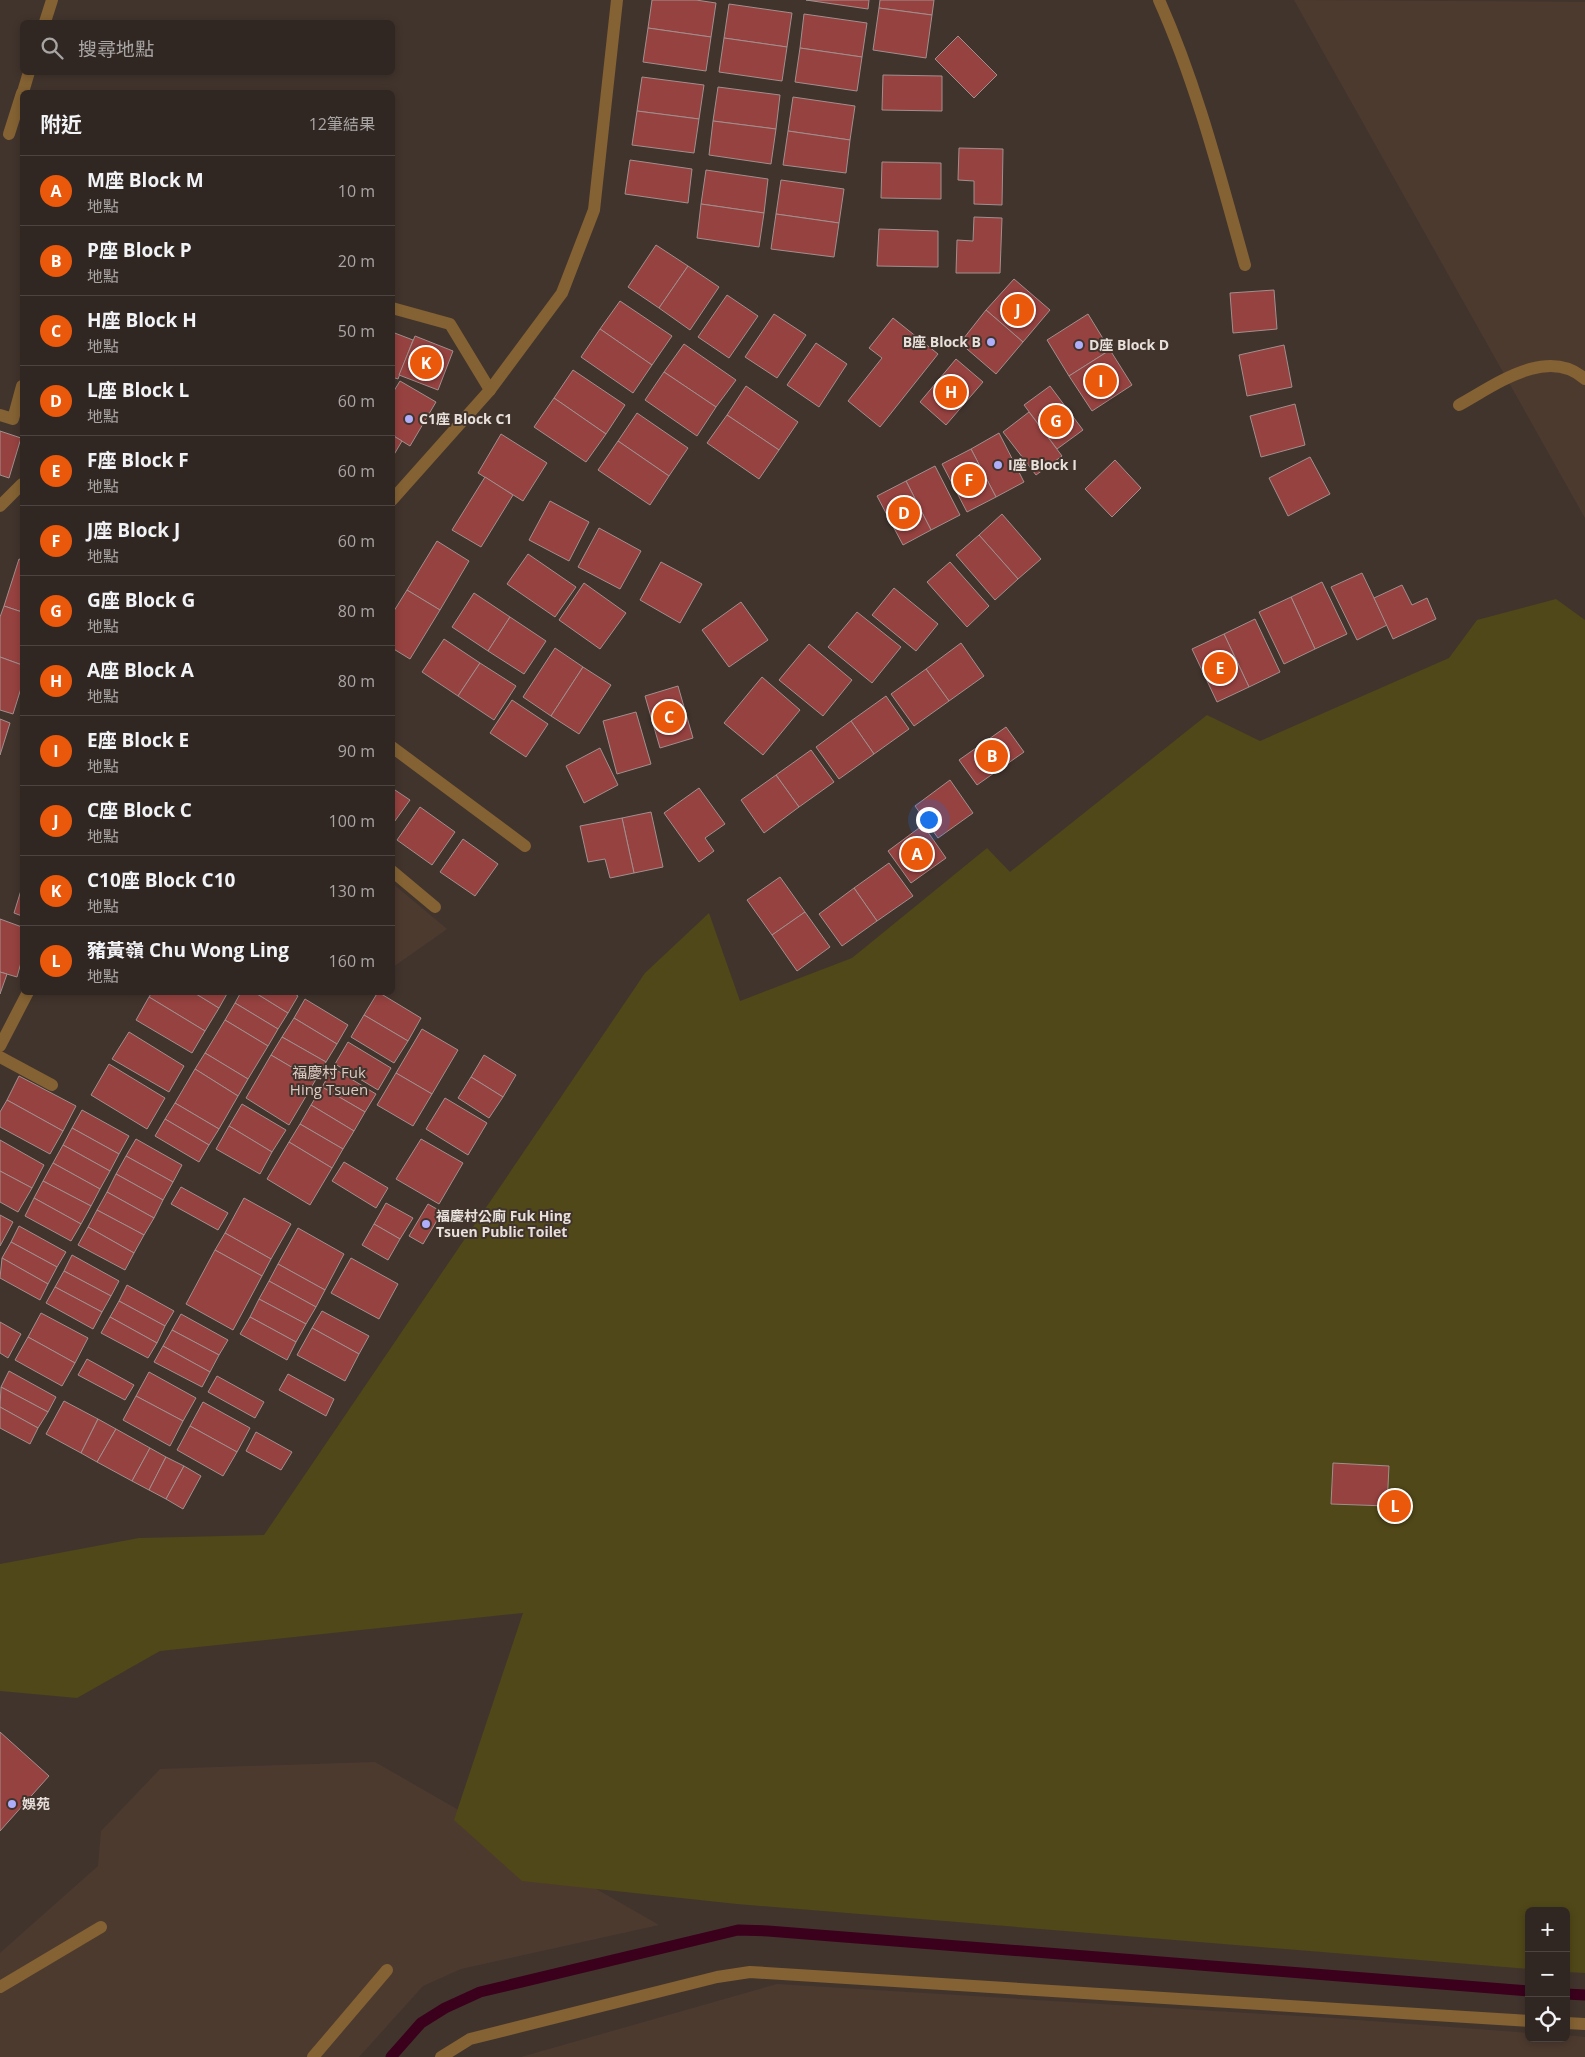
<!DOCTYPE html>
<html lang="zh-TW">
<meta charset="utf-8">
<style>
body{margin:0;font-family:"Open Sans","Noto Sans TC",sans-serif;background:#392f2a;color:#f1f3f6}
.controls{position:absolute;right:15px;bottom:15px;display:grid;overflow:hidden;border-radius:8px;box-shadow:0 2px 8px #0003}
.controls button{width:45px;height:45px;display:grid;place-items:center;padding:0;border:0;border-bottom:1px solid #4c4440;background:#312722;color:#f1f3f6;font:25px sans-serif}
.you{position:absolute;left:928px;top:819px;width:18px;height:18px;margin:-12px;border:4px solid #fff;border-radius:50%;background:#1a73e8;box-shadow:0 0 0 8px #1a73e833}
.badge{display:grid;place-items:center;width:32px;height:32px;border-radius:50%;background:#ea580c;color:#fff;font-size:16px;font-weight:700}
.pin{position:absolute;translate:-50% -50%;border:2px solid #fff;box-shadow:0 1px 5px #0006}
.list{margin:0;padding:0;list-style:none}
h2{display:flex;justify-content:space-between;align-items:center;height:65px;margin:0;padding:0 20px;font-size:21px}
h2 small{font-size:16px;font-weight:400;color:#a8a5a5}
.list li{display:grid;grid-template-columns:32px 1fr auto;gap:15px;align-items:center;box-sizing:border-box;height:70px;padding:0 20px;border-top:1px solid #4c4440}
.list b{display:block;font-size:19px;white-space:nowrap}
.list p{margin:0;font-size:16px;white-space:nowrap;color:#a8a5a5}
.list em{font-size:16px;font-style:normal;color:#a8a5a5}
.icon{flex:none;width:28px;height:28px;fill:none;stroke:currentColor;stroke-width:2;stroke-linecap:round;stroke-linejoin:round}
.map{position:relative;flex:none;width:1585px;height:2057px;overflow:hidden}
.search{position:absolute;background:#312722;box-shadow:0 2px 8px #0003;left:20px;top:20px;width:375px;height:55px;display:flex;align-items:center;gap:12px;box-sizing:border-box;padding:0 18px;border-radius:8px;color:#a8a5a5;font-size:19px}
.panel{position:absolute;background:#312722;box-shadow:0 2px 8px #0003;left:20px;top:90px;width:375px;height:905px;border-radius:8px}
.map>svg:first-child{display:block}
.built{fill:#4d3a2f}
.green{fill:#504818}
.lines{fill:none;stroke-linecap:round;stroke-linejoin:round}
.stream{stroke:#3b011c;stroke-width:11}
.building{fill:#964240;stroke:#a18f8d}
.lane{stroke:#846233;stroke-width:12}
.street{stroke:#846233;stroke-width:12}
.poi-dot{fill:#aeaefa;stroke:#41342d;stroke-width:2}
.labels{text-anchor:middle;stroke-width:4;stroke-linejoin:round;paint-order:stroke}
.poi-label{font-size:14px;font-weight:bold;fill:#e8e0db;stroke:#41342d;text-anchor:start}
.neighbourhood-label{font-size:15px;fill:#dbcac2;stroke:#41342d}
</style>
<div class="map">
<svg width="1585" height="2057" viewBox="0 0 1585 2057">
<rect width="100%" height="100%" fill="#41342d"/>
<g class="built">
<path d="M1294,0L1585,2V518Z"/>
<path d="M392,883L447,929L393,967H392Z"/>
<path d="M375,1762L659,1925L461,1969L423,1986L359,2057H0V1953L98,1866L101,1831L160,1769Z"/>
<path d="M777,1984L1331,2018L1529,2033V2038H1566V2035L1585,2037V2057H521Z"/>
</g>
<path class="green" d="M1556,599L1585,620V1973L1566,1972V1911H1529V1969L737,1904L522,1881L454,1820L523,1613L160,1651L77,1698L0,1691V1564L139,1538L264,1535L645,973L709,913L740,1001L852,958L987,848L1010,872L1207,715L1260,741L1449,658L1477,620Z"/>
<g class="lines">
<g class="stream">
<path d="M1566,1994L1585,1995"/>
<path d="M391,2057L421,2023L445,2008L480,1992L738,1930L768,1931L1529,1991"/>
</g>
</g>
<g class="building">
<path d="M652,0H696L716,3L711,37L648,28Z"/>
<path d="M806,0H869L868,9Z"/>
<path d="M880,0H934L932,15L879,8Z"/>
<path d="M729,4L792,13L787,47L724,38Z"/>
<path d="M879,8L932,15L926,58L873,50Z"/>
<path d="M804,14L867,23L862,57L800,48Z"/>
<path d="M648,28L711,37L706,71L643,62Z"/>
<path d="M958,36L997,75L974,98L935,59Z"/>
<path d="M724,38L787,47L782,81L719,72Z"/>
<path d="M800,48L862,57L857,91L795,82Z"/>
<path d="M883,75L942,76V111L882,110Z"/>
<path d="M642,77L704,85L699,119L637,111Z"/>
<path d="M718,87L780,95L776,129L713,121Z"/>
<path d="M793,97L855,106L850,140L788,131Z"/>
<path d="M637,111L699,119L694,153L632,145Z"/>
<path d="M713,121L776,129L771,164L709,155Z"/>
<path d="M788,131L850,140L846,173L783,165Z"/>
<path d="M959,148L1003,149L1002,205L974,204V181L958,180Z"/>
<path d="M630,160L692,169L688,203L625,194Z"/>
<path d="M882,162L941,163V199L881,198Z"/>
<path d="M706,170L768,179L764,213L701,204Z"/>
<path d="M781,180L844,189L839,223L776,214Z"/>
<path d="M701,204L764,213L759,247L697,238Z"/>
<path d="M776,214L839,223L834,257L771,249Z"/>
<path d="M974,217L1002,218L1000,273H956L957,240L973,241Z"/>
<path d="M879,229L938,231V267L877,266Z"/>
<path d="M656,245L688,266L659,308L628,287Z"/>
<path d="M688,266L719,287L690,330L659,308Z"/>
<path d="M1014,279L1050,310L1023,342L986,310Z"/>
<path d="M1274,290L1277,329L1233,333L1230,293Z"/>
<path d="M727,295L758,316L729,358L698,337Z"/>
<path d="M620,301L672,336L652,365L600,329Z"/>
<path d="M986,310L1023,342L996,374L960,343Z"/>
<path d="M774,314L806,335L777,378L745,357Z"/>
<path d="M1088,314L1110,350L1069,376L1047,340Z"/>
<path d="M893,318L938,354L880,427L848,401L882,358L869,348Z"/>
<path d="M600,329L652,365L633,393L581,357Z"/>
<path d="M392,332L413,340L398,379L392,377Z"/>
<path d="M415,336L453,351L438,390L399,375Z"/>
<path d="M816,343L847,364L819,407L787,385Z"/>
<path d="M684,344L736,380L716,407L664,372Z"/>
<path d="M1284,345L1292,387L1247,396L1239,355Z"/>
<path d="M1110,350L1132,385L1092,411L1069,376Z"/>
<path d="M956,359L983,382L946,425L920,402Z"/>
<path d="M573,370L625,405L606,434L554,398Z"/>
<path d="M664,372L716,407L697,436L645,400Z"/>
<path d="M400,381L436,402L410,446L392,435V394Z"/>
<path d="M746,386L798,422L779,450L727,415Z"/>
<path d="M1050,386L1083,430L1057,449L1024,405Z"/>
<path d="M554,398L606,434L586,462L534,427Z"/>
<path d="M1295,404L1305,445L1261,457L1250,416Z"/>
<path d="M1029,412L1062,456L1036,475L1003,432Z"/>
<path d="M637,413L688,448L669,476L618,441Z"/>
<path d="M727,415L779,450L759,479L707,443Z"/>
<path d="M0,431L21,438L9,478L0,475Z"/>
<path d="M999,433L1024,482L996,497L971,449Z"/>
<path d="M501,434L547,463L523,501L478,473Z"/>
<path d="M392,435L402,441L392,458Z"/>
<path d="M618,441L669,476L650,505L598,470Z"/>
<path d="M971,449L996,497L967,512L942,464Z"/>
<path d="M1310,457L1330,494L1288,516L1269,478Z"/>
<path d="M1115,460L1141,488L1112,517L1085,489Z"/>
<path d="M935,466L960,515L931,530L906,481Z"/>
<path d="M485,477L513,495L481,547L452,530Z"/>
<path d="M906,481L931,530L903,545L877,496Z"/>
<path d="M550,501L589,522L569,561L529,540Z"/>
<path d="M1002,514L1041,559L1018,579L979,535Z"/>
<path d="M599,528L641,551L620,589L578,567Z"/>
<path d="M979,535L1018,579L995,600L956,555Z"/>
<path d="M437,541L469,561L440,610L407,590Z"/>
<path d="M528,554L576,587L555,617L507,584Z"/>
<path d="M19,559L22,560V612L4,606Z"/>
<path d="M661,562L702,584L680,623L640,600Z"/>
<path d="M950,562L989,606L967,627L927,582Z"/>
<path d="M1362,573L1387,625L1357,640L1331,587Z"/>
<path d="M1322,582L1347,634L1315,649L1291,597Z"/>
<path d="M584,583L626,613L600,649L559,620Z"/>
<path d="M1402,585L1412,605L1427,598L1436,619L1393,639L1374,598Z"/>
<path d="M894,588L938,624L916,651L872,615Z"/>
<path d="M407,590L440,610L410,659L392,648V614Z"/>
<path d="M474,593L510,617L488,651L452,627Z"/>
<path d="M1291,597L1315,649L1284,664L1259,612Z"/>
<path d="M741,602L768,640L729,667L702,630Z"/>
<path d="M4,606L22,612V665L0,657V617Z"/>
<path d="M857,612L901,647L872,683L828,647Z"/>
<path d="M510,617L546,641L524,674L488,651Z"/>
<path d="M1255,619L1280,672L1249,687L1224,634Z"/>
<path d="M1224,634L1249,687L1217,702L1192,649Z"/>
<path d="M444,639L480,663L458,696L422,672Z"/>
<path d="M961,643L984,676L949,701L926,669Z"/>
<path d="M809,644L852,680L823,716L779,680Z"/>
<path d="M555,648L583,667L551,716L523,697Z"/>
<path d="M0,657L22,665V685L13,714L0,710Z"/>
<path d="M480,663L516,686L494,720L458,696Z"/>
<path d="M583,667L611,685L579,734L551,716Z"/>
<path d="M926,669L949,701L914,726L891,694Z"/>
<path d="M762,677L800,710L763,755L724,723Z"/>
<path d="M678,686L693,738L660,748L645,696Z"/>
<path d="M886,696L909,729L874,754L851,721Z"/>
<path d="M512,700L548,724L526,757L490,733Z"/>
<path d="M636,712L651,764L617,774L603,721Z"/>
<path d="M0,719L10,723L0,755Z"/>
<path d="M851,721L874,754L839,779L816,747Z"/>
<path d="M1006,727L1024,752L977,785L959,760Z"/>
<path d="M600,748L618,785L584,803L566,766Z"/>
<path d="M811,750L834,782L799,807L776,775Z"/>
<path d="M776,775L799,807L764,833L741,800Z"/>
<path d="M950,780L973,813L938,838L915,806Z"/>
<path d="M392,788L410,800L392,825Z"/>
<path d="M699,788L725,824L705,838L714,851L699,862L664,813Z"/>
<path d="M420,807L455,832L432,865L397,840Z"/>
<path d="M651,812L663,867L634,873L622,818Z"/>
<path d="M622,818L634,873L610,878L605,859L588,862L580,826Z"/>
<path d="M923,825L946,858L911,883L888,851Z"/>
<path d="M463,839L498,864L475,896L440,872Z"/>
<path d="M889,863L913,896L877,921L854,888Z"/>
<path d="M780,877L805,912L772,935L747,900Z"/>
<path d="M22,887V916L14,913Z"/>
<path d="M854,888L877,921L842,946L819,914Z"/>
<path d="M805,912L830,947L797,971L772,935Z"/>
<path d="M0,919L22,927V959L17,977L0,972Z"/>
<path d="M0,972L7,974L0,994Z"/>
<path d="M152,992H193L219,1008L205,1031L149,997Z"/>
<path d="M193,992H228L219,1008Z"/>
<path d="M241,992H254L288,1013L278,1029L235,1003Z"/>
<path d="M254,992H292L298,996L288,1013Z"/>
<path d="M378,992L421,1018L408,1041L364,1015Z"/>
<path d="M149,997L205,1031L192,1053L136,1020Z"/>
<path d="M305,999L348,1025L337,1044L294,1018Z"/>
<path d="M235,1003L278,1029L268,1046L225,1020Z"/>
<path d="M364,1015L408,1041L394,1063L351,1037Z"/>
<path d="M294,1018L337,1044L326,1062L282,1037Z"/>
<path d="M225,1020L268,1046L248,1079L205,1053Z"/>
<path d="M422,1029L458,1050L432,1094L396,1073Z"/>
<path d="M129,1032L184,1066L169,1092L112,1059Z"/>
<path d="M282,1037L326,1062L315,1081L271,1055Z"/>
<path d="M348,1042L391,1068L378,1090L335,1064Z"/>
<path d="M205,1053L248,1079L238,1096L195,1069Z"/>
<path d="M271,1055L315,1081L289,1125L246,1098Z"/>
<path d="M484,1055L516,1075L503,1097L471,1077Z"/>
<path d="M109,1064L165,1098L147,1129L91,1095Z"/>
<path d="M333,1068L376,1094L365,1112L322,1087Z"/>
<path d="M195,1069L238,1096L219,1129L175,1103Z"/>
<path d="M396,1073L432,1094L413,1126L377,1105Z"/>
<path d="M19,1076L76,1106L63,1131L7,1100Z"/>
<path d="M471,1077L503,1097L489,1118L458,1098Z"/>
<path d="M322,1087L365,1112L354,1131L311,1105Z"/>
<path d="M445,1098L487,1123L468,1155L426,1129Z"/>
<path d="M7,1100L63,1131L50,1154L0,1127V1112Z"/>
<path d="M175,1103L219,1129L209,1145L165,1119Z"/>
<path d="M242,1104L286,1130L272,1152L229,1126Z"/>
<path d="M311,1105L354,1131L343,1149L300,1124Z"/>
<path d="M82,1110L129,1136L119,1154L72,1128Z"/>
<path d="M165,1119L209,1145L199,1162L155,1136Z"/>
<path d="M300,1124L343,1149L332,1168L289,1142Z"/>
<path d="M229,1126L272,1152L260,1174L216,1149Z"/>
<path d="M72,1128L119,1154L110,1171L63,1145Z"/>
<path d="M136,1139L182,1165L173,1182L126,1156Z"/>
<path d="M421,1139L463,1163L439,1204L396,1179Z"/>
<path d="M0,1140L44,1165L32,1188L0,1171Z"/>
<path d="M289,1142L332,1168L310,1205L267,1179Z"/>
<path d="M63,1145L110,1171L100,1189L53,1163Z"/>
<path d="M126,1156L173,1182L163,1200L116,1174Z"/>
<path d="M344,1162L388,1188L376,1208L332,1181Z"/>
<path d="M53,1163L100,1189L91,1206L43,1181Z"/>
<path d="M0,1171L32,1188L18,1212L0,1202Z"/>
<path d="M116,1174L163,1200L154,1218L107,1192Z"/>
<path d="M43,1181L91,1206L81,1224L34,1198Z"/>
<path d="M181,1187L228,1213L218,1230L171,1204Z"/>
<path d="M107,1192L154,1218L144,1235L97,1210Z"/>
<path d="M34,1198L81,1224L71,1241L25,1216Z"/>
<path d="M244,1198L291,1224L271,1259L225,1233Z"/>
<path d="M386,1203L413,1218L400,1239L374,1224Z"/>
<path d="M428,1204L442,1212L423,1244L409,1236Z"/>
<path d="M97,1210L144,1235L134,1253L88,1227Z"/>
<path d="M0,1215L13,1222L0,1246Z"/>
<path d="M374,1224L400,1239L388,1260L362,1245Z"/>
<path d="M19,1226L66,1252L57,1267L11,1242Z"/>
<path d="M88,1227L134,1253L125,1270L78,1245Z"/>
<path d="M298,1228L344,1254L325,1290L278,1264Z"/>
<path d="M225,1233L271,1259L262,1276L215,1250Z"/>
<path d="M11,1242L57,1267L48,1284L2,1258Z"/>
<path d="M215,1250L262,1276L233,1330L186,1304Z"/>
<path d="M72,1255L119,1281L111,1296L64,1271Z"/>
<path d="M2,1258L48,1284L40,1300L0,1278Z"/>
<path d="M351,1258L398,1284L379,1319L331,1293Z"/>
<path d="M278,1264L325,1290L316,1307L269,1281Z"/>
<path d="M64,1271L111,1296L102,1312L55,1287Z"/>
<path d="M269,1281L316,1307L306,1324L259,1299Z"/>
<path d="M127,1285L174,1311L165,1326L119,1301Z"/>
<path d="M55,1287L102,1312L93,1329L46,1303Z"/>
<path d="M259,1299L306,1324L296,1342L250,1317Z"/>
<path d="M119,1301L165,1326L157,1343L110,1317Z"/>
<path d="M322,1311L369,1336L359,1354L312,1328Z"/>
<path d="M41,1313L88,1338L75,1363L28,1337Z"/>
<path d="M181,1314L228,1340L219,1355L172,1330Z"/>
<path d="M110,1317L157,1343L148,1358L101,1333Z"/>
<path d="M250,1317L296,1342L287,1360L240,1334Z"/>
<path d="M0,1322L21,1334L8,1358L0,1353Z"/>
<path d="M312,1328L359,1354L345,1381L297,1355Z"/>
<path d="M172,1330L219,1355L210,1372L163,1346Z"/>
<path d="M28,1337L75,1363L62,1386L15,1360Z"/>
<path d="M163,1346L210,1372L202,1387L154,1362Z"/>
<path d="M87,1359L134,1385L125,1400L78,1375Z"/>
<path d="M9,1371L56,1397L48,1412L1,1387Z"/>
<path d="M149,1372L196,1398L183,1421L136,1396Z"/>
<path d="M288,1374L334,1399L326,1416L279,1390Z"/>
<path d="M217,1376L264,1402L255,1418L208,1392Z"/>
<path d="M1,1387L48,1412L38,1428L0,1407Z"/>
<path d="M136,1396L183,1421L170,1446L123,1420Z"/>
<path d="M64,1401L98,1419L81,1453L46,1434Z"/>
<path d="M203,1402L250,1428L237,1452L190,1426Z"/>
<path d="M0,1407L38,1428L30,1444L0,1428Z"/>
<path d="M98,1419L116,1429L97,1462L81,1453Z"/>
<path d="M190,1426L237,1452L223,1476L177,1450Z"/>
<path d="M116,1429L150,1448L132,1481L97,1462Z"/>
<path d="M256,1432L292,1452L281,1470L246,1451Z"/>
<path d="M150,1448L166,1457L149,1490L132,1481Z"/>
<path d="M166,1457L184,1466L166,1499L149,1490Z"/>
<path d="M1333,1463L1389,1466L1387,1506L1331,1504Z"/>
<path d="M184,1466L201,1476L183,1509L166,1499Z"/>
<path d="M0,1732L49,1776L0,1831Z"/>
</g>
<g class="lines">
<g class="lane">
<path d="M45,22L52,0"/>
<path d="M23,92L29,72"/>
<path d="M9,134L22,93"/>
<path d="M1459,405C1494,386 1547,345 1585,379"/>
<path d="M0,506L22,484"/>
<path d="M392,747L525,846"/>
<path d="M392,871L435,907"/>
<path d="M0,1057L52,1085"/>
<path d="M0,1987L101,1927"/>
<path d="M1566,2023L1585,2024"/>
<path d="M313,2057L387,1970"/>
<path d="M441,2057L470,2039L717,1977L750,1972L1529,2021"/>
</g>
<g class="street">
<path d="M1159,0C1197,85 1220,176 1245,265"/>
<path d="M392,308L450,324L490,390"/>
<path d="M0,415L13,419L22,386"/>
<path d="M392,500L490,390L562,293L594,210L617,0"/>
<path d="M0,1046L28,992"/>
</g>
</g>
<g class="poi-dot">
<circle cx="991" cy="342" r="5"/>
<circle cx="1079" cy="345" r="5"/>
<circle cx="409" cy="419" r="5"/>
<circle cx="998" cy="465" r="5"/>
<circle cx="426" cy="1224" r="5"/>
<circle cx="12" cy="1804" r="5"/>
</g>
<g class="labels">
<g class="poi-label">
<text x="981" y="347" text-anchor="end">B座 Block B</text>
<text x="1089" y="350">D座 Block D</text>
<text x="419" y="424">C1座 Block C1</text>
<text x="1008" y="470">I座 Block I</text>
<text x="436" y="1221">福慶村公廁 Fuk Hing<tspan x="436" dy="16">Tsuen Public Toilet</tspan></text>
<text x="22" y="1809">娛苑</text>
</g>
<g class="neighbourhood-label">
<text x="329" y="1078">福慶村 Fuk<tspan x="329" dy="17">Hing Tsuen</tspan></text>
</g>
</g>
</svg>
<div class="controls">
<button>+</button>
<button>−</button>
<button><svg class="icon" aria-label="locate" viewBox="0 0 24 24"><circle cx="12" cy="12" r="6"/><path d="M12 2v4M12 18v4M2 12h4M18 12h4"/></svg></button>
</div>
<div class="you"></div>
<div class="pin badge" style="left:917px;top:854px">A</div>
<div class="pin badge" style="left:992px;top:756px">B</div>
<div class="pin badge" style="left:669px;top:717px">C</div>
<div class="pin badge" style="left:904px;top:513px">D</div>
<div class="pin badge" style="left:1220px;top:668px">E</div>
<div class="pin badge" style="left:969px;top:480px">F</div>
<div class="pin badge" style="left:1056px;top:421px">G</div>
<div class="pin badge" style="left:951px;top:392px">H</div>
<div class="pin badge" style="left:1101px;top:381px">I</div>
<div class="pin badge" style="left:1018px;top:310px">J</div>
<div class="pin badge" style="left:426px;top:363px">K</div>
<div class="pin badge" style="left:1395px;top:1506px">L</div>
<div class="search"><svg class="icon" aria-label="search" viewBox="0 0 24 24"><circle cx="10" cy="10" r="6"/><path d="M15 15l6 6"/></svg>搜尋地點</div>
<section class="panel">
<h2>附近<small>12筆結果</small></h2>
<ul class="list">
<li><span class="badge">A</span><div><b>M座 Block M</b><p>地點</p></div><em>10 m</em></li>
<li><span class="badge">B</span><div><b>P座 Block P</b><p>地點</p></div><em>20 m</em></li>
<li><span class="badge">C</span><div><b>H座 Block H</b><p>地點</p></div><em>50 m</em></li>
<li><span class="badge">D</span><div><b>L座 Block L</b><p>地點</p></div><em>60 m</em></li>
<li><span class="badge">E</span><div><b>F座 Block F</b><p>地點</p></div><em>60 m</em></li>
<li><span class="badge">F</span><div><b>J座 Block J</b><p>地點</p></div><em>60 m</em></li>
<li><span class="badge">G</span><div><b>G座 Block G</b><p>地點</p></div><em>80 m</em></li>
<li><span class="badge">H</span><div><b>A座 Block A</b><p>地點</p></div><em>80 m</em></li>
<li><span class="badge">I</span><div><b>E座 Block E</b><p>地點</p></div><em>90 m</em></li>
<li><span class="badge">J</span><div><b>C座 Block C</b><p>地點</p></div><em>100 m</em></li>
<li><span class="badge">K</span><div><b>C10座 Block C10</b><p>地點</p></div><em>130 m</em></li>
<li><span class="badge">L</span><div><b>豬黃嶺 Chu Wong Ling</b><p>地點</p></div><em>160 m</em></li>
</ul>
</section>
</div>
